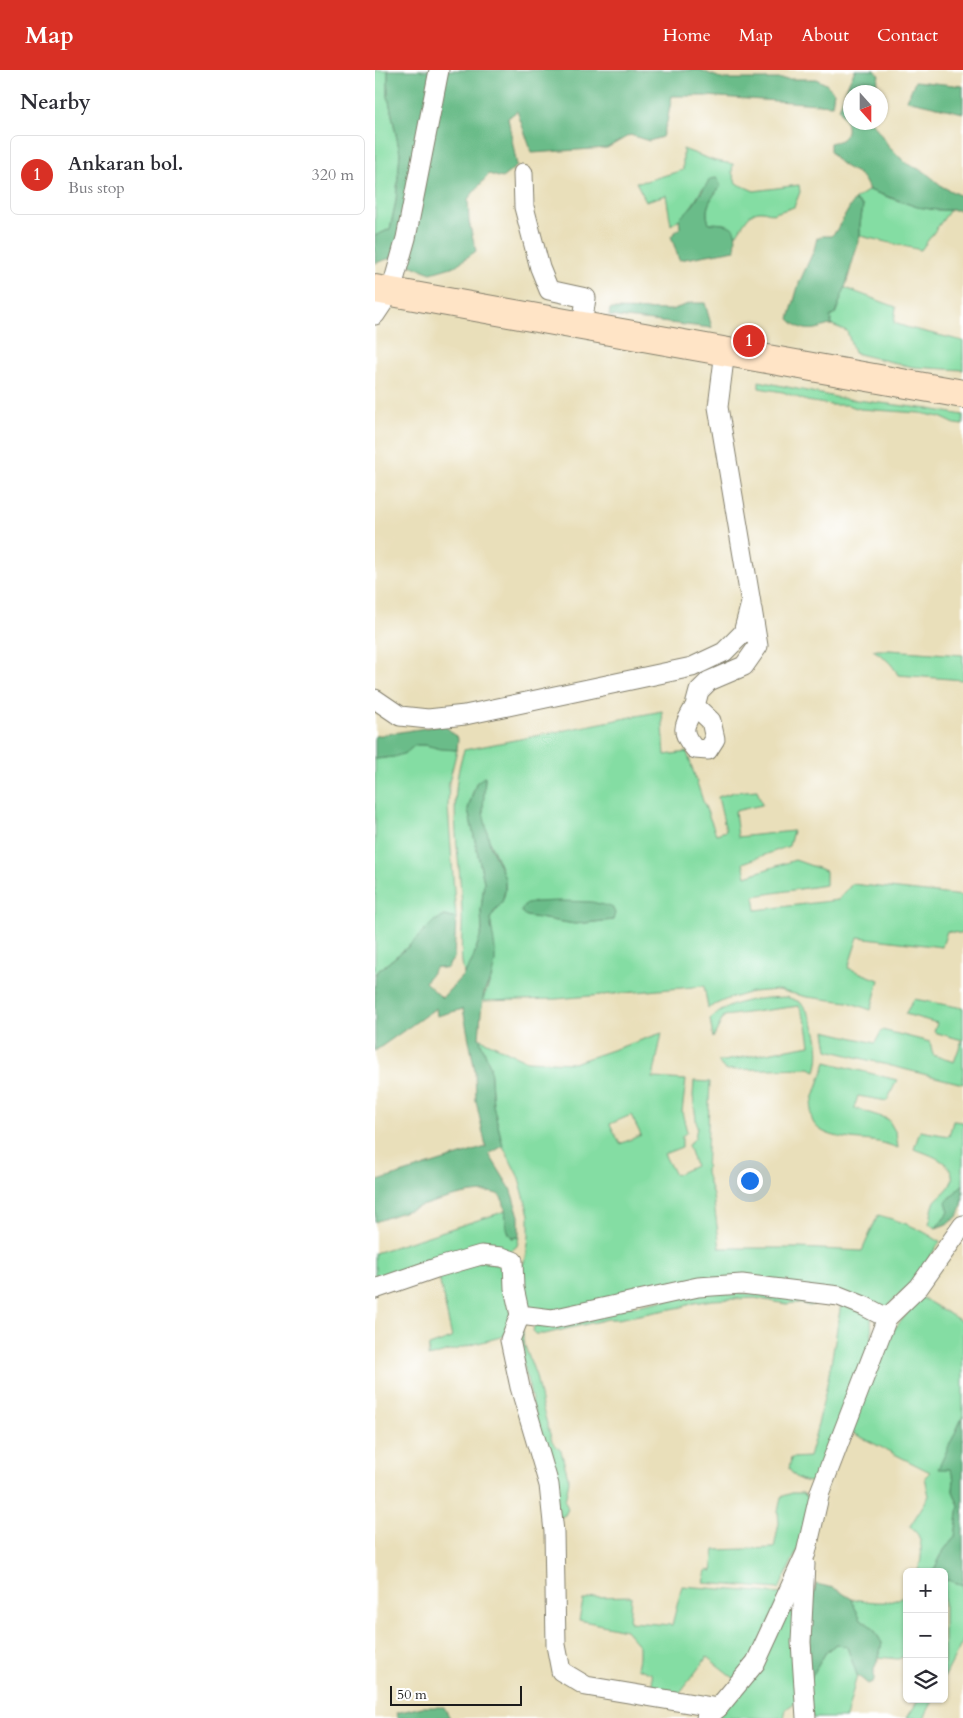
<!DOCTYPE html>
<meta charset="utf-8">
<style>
body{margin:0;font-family:Cardo,serif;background:#f7f7f7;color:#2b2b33}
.controls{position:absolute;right:15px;bottom:15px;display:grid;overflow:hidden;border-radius:8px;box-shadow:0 1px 4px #0004}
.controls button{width:45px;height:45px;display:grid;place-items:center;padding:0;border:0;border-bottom:1px solid #e1e1e2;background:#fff;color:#2b2b33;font:25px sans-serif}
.compass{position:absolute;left:468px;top:15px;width:45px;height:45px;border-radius:50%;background:#fff;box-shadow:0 1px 4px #0004;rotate:159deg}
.scale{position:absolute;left:15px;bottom:12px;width:132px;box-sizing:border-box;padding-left:5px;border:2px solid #1c1c1c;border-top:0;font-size:14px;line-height:18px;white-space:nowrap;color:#1c1c1c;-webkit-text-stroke:4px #fff;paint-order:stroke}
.you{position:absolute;left:374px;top:1110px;width:18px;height:18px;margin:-12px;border:4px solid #fff;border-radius:50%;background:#1a73e8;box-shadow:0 0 0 8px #1a73e833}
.badge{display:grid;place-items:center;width:32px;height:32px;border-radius:50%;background:#d93025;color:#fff;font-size:16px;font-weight:700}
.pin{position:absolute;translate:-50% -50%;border:2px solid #fff;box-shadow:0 1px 5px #0006}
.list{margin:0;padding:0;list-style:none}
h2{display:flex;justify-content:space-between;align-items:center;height:65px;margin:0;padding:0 20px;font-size:21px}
h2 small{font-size:16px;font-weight:400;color:#7c7c81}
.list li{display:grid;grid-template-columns:32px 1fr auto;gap:15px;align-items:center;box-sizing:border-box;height:80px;margin:0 10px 10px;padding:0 10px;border:1px solid #e1e1e2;border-radius:8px}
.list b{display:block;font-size:19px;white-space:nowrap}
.list p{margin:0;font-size:16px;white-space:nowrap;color:#7c7c81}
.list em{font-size:16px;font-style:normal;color:#7c7c81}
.icon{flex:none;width:28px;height:28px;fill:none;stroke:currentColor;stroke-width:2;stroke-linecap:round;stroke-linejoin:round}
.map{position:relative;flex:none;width:588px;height:1648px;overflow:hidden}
header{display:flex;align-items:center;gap:30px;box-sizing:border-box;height:70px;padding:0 25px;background:#d93025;color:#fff}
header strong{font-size:24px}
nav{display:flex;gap:28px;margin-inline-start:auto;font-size:18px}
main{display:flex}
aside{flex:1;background:#fff}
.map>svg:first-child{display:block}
.green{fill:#84dda3;stroke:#507c60;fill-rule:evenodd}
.forest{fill:#6bbc89;stroke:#446c52}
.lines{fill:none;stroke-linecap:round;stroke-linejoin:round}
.street-casing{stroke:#827e6b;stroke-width:21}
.secondary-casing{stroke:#827e6b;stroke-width:30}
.street{stroke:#fff;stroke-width:19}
.secondary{stroke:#ffe4c6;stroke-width:28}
</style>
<header>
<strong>Map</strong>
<nav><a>Home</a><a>Map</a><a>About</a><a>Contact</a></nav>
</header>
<main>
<aside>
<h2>Nearby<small></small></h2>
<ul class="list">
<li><span class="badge">1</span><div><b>Ankaran bol.</b><p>Bus stop</p></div><em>320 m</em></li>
</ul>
</aside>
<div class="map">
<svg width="588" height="1648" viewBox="0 0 588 1648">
<rect width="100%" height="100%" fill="#fff"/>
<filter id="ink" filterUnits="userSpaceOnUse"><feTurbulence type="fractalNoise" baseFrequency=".02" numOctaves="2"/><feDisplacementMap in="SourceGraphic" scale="10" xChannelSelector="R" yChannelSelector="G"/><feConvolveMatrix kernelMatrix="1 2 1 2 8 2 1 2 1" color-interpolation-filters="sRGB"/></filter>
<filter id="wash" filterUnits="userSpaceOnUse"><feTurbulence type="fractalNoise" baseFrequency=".0096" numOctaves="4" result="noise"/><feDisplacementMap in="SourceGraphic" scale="20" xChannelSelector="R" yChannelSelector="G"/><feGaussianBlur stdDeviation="1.12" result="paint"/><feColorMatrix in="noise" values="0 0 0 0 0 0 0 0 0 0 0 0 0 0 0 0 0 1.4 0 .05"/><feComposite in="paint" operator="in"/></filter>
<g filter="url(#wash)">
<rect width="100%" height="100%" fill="#e9dfba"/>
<g class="green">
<path d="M0,0H13V26L25,83L21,131L15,159L0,166Z"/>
<path d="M308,79L340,91L358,94L357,102L361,113L379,121L424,115L425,122L419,137L397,144C376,134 372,150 361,165C355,152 347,154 334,153C328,138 336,128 346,116L327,119C319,134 311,145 296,155L291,125L271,131L261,112L271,111L308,100Z"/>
<path d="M494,120C521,130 546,141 575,140L546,180L485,166V154L488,136L479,130Z"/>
<path d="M470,218L521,237L519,253L534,258L588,271V300L538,297L479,283L472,261L457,255L455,247L460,244Z"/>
<path d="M384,311L465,328L554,339L588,345V355L580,354L565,347L545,343L485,339L472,335H456L432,331L408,322L384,318Z"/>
<path d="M498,580H514L588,585V610L523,605C517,593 509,587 498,580Z"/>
<path d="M287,641L290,685L312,682L328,731L341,764L351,761L343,727L359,722L382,720L387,735L360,741L363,767L418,761L414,776L368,793L371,806L420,790L451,801V815L379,826L381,840L463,830L477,814L588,826V864L572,861L567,877L483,867L473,898L504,910L496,940L473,932L432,927L403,920L377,922L350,930L333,938L329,916L181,929L108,931C109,922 115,916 116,908C119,894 118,863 115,849C118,843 123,839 126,833C140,811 116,783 111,760C110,754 108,747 108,741C107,730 110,718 110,707L101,713L93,739L109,812L106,841L107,861L97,891L89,904C84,884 88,864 87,843C86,789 71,732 89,680ZM151,846L239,850L200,854Z"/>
<path d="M40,675C54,674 68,679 82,680L74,712L73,737L81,849L70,846L2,902L0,905V689C16,688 27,685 40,675Z"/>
<path d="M412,927C416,929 422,930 426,933C441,949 448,981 441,1001L434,998L350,1000L343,992L435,975L432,955L424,936L349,946L338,968L335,949C357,930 383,928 412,927Z"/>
<path d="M539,929L588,938V1014L453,980L450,961L500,973L507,960L555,972L558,985L579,992L587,970L559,962L562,953L530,944Z"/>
<path d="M287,963L278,1008L311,1010L307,1042L312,1062L307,1066V1077L289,1084L300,1105L320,1096L313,1075L320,1068L322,1057L318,1026L319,1011L335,1012L331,1103L338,1126L345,1178H423L487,1181L503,1145C528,1152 543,1157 565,1172L537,1212L511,1237L383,1212L203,1239L156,1241L149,1231L146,1220L147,1196L151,1188L154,1166V1145L144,1108L128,1076L118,1035L115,996L104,968L152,991L199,993ZM256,1045L266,1065L245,1074L235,1054Z"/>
<path d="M451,992L522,1010L512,1031L483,1026L479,1038L513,1049L521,1063L523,1078C515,1075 506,1072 497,1071C479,1069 437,1069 436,1044C435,1032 447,1005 451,992Z"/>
<path d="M578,1051L588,1052V1114L572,1132L574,1142L561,1158L554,1154C556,1148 557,1137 560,1131C564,1126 570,1123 574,1117C588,1095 554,1084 539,1079L545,1061L574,1066Z"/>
<path d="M131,1141V1153L137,1168L144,1167L142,1176L136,1181L0,1214V1183Z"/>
<path d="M108,1191L126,1196L133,1211L136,1246L129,1266L53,1287L54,1276L77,1268L63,1203Z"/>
<path d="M336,1221L443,1228L440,1234L435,1236L421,1233L411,1234L380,1228L337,1230L319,1233L307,1237L243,1249H233L170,1264H161L158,1261L159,1256Z"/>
<path d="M546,1227L588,1252V1346L564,1398L575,1399L579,1409L578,1421L584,1436L580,1467L569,1480L558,1502H542C547,1493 548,1475 543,1465C541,1462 537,1459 535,1456L554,1426L550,1407L555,1402L476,1362L497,1303L520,1258Z"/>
<path d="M466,1233L496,1247L497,1267L442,1412C430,1413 421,1410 414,1399L416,1388L434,1387C449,1337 458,1285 466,1233Z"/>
<path d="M148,1261V1271L161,1306L167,1336L177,1371L186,1381L194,1411L190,1431L193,1439L190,1445L184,1448L142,1265Z"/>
<path d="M417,1423H428L434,1429L425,1475L404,1519L329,1513L332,1500L337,1501L340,1480L399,1478L404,1453L403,1442L406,1427Z"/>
<path d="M573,1510L588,1515V1571L569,1608V1512Z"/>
<path d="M307,1516L408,1524L379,1584L360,1609L332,1587L303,1625L278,1620L277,1604L262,1598L264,1588V1576L250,1560L204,1550L208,1531L218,1527L256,1526L254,1552L297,1555Z"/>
<path d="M532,1521V1585L523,1589L504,1587L507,1573L498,1558L486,1549L480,1538L477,1529C493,1531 522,1538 532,1521Z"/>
<path d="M419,1541L422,1631L411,1639L409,1648H342L414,1542Z"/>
<path d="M461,1574L472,1577L482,1605L471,1648H437L433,1613L451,1582Z"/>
<path d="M544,1629H559L549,1648H532Z"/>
</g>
<g class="forest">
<path d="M13,0H325L348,9H441L451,14L459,22L457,35L331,26H297L292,52L287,67L274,71L255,65L232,78L157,83L142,41L133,48L142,96L127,108L114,104L93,129L94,152L101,181L80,196L56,203L16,188L0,193V166L15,159L21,131L25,83L13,26Z"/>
<path d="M480,0H500L504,5L500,22H476V52L498,53L515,78L531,93L550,102L568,117L588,127V140H561L542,137L494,120C485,98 480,105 465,93C461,90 458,85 455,81V73C459,72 465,71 467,69C478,60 469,48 464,39L473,14Z"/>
<path d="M540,11L588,16V43L532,30Z"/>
<path d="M342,108L346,116C336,128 328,138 334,153C358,154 363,155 360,180L304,190L296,166L305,158L304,149L318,135L335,109Z"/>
<path d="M479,130L488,136L485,154V166L470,218L460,244L455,247L457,255C451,255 447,258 441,259C429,261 422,257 414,249L424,213L439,180L442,168L448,166H456L461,161Z"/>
<path d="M316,233H330L337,258L234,246L235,239L296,240Z"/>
<path d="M69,655L83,668L82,680L66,679L50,675H40L31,683L19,687L0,689V666Z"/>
<path d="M110,706L108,742L115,775L130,808V820L127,833L120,840L115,849L120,879V892L116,909L109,922L106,943L104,968L115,996L118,1035L128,1076L114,1084L135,1118L144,1146V1167L137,1168C127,1157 134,1139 126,1127C113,1109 20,1145 0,1152V1112L111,1077L101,1031L100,1001L88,939L62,946L61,938L0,981V906L2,902L34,876L59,851L70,846L81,849L79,888L71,899L61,897L50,912L67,928L89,904L97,891L107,861L106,841L109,812L93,739L101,713Z"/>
<path d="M185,831L217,832L237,837L240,843L238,850L200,854L151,846L146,842L149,835L160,832Z"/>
<path d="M588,1114C588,1141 588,1149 561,1158L574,1142L571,1132Z"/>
<path d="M588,1346V1515L573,1510L569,1512V1502H558L569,1480L580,1467L584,1436L578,1421L579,1409L575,1399H563Z"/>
<path d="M441,1514L459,1518L477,1529L480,1538L486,1549L498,1558L507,1573L504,1587L499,1599V1611L493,1614L482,1605L472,1577L461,1574L451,1582L433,1613V1549Z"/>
<path d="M47,1637H69L75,1648H23L21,1643Z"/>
</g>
</g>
<g filter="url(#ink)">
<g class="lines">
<g class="street-casing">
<g id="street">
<path d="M148,103L149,137L165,198L174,220L211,228L207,256"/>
<path d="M0,245L16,221L31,168L64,0"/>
<path d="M0,629L25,646L53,649L90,645L317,597L349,582L368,563L376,533L343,337L350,281"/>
<path d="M320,636C309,656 304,661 320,679L333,680L340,669L336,651L320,636L324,621L334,611L369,596L383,576L377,539"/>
<path d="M0,1219L61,1198L106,1185L127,1187L138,1191L139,1218L145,1245L177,1249L323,1217L367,1214L464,1226L489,1236L512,1248"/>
<path d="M145,1245L135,1270L145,1317L174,1415L179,1462L181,1575L186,1601L211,1616L343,1638"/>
<path d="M430,1494L426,1572L431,1648"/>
<path d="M331,1648L343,1638L381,1592L431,1483L445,1422L512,1248L544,1217L588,1155"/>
</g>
</g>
<g class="secondary-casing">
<path id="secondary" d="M0,219L588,324"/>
</g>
<use href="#street" class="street"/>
<use href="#secondary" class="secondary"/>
</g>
</g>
</svg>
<div class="controls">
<button>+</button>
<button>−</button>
<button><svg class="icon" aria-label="layers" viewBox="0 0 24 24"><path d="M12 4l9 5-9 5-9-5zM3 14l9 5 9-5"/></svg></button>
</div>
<svg class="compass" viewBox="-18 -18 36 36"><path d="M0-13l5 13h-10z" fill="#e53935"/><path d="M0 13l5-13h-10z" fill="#7c7c81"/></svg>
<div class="scale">50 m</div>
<div class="you"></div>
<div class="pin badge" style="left:374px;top:271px">1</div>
</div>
</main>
